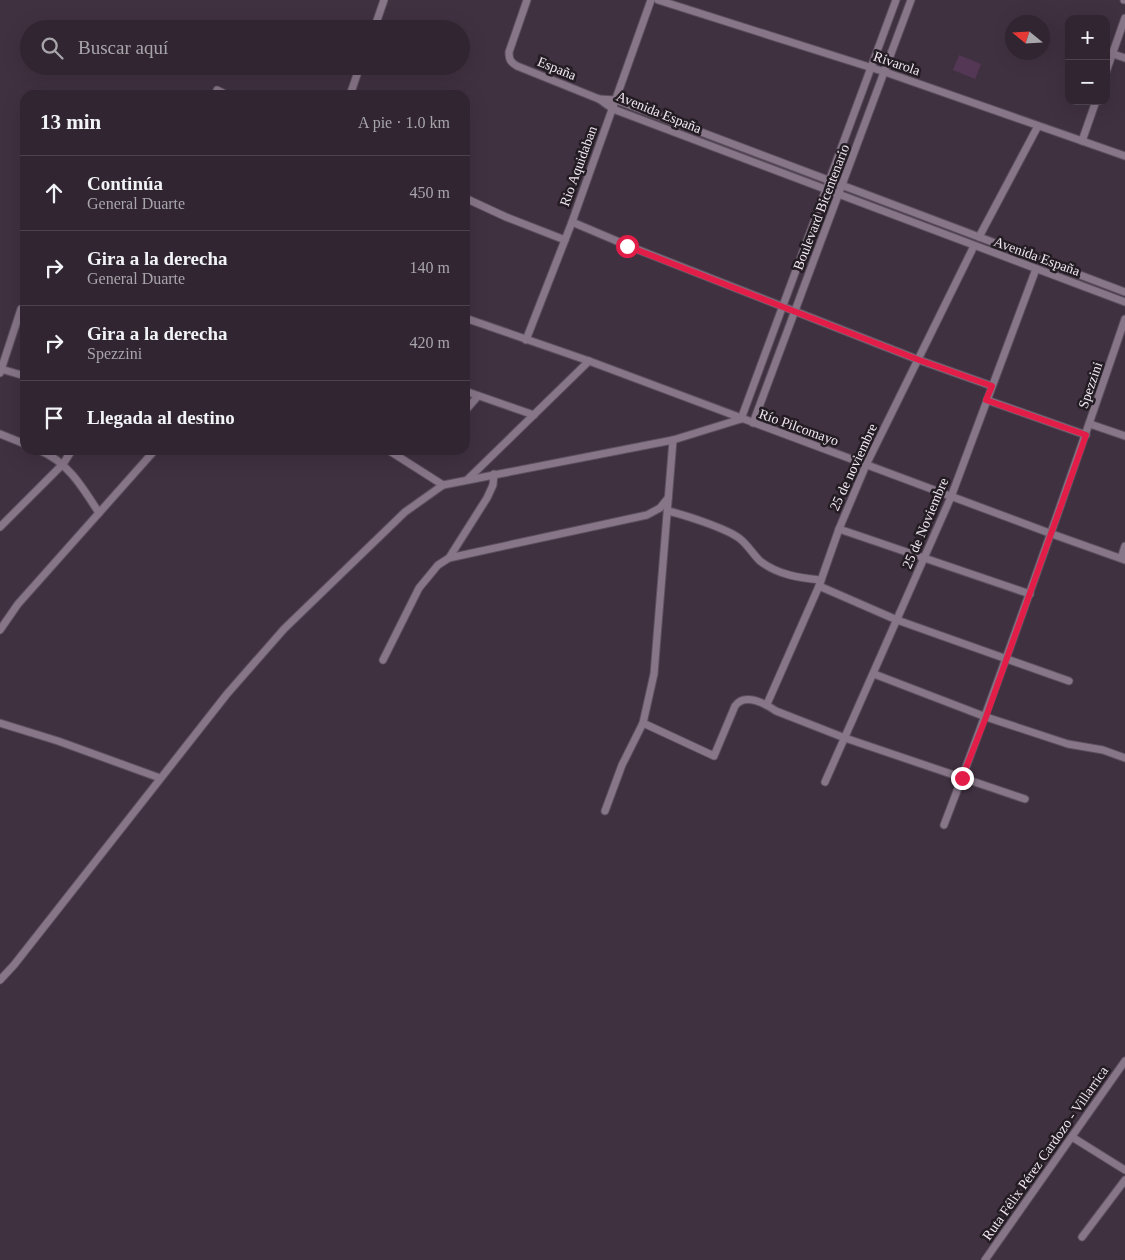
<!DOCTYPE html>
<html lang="es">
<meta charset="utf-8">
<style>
body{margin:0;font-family:"Times New Roman",serif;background:#382d39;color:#f1f3f6}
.controls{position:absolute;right:15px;top:15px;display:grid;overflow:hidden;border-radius:10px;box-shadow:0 5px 20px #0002}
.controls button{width:45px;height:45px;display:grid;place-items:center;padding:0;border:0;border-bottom:1px solid #4b424d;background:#302531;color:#f1f3f6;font:25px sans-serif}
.compass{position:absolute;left:1005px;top:15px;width:45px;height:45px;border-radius:50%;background:#302531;box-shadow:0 5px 20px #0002;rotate:288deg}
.stop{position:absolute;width:15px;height:15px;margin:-11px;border:4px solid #e11d48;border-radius:50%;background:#fff}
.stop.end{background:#e11d48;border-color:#fff;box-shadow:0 1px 5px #0008}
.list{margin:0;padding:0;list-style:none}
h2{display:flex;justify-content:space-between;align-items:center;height:65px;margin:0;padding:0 20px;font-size:21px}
h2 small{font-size:16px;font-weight:400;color:#a8a5ab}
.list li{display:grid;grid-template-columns:32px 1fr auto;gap:15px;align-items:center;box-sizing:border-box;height:75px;padding:0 20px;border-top:1px solid #4b424d}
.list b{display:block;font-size:19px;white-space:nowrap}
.list p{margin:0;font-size:16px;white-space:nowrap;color:#a8a5ab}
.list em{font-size:16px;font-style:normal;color:#a8a5ab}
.icon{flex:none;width:28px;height:28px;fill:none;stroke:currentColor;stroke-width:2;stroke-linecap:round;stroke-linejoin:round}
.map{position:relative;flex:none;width:1125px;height:1260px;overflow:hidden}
.search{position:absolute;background:#302531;box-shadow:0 5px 20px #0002;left:20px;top:20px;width:450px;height:55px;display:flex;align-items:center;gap:12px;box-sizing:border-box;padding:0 18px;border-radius:28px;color:#a8a5ab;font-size:19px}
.panel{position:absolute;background:#302531;box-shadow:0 5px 20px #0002;left:20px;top:90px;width:450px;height:365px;border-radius:15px}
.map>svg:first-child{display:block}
.garden{fill:#533754}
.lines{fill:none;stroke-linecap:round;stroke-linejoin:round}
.minor-casing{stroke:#5c4f5d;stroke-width:9}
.minor{stroke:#877588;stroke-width:7}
.route{stroke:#e11d48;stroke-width:6}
.labels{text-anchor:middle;stroke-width:5;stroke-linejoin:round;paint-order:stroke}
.street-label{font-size:14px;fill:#f2e8f2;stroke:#231c23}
</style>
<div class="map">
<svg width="1125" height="1260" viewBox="0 0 1125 1260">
<rect width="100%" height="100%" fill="#403141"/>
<path class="garden" d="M959,55L981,64L975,79L953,70Z"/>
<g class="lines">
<g class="minor-casing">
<g id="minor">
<path d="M527,0L509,52C509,59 510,62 517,66L599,99L613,109L1125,302"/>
<path d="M658,0L885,72L1125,156"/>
<path d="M1124,0H1125"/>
<path d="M374,29L384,0"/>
<path d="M1113,54L1125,58"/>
<path d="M1106,72L1125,18"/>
<path d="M217,90L227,95"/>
<path d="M350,95L360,66"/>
<path d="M599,99L616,100L1125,292"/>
<path d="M1082,141L1096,101"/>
<path d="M465,198L506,217L565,240"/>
<path d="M572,222L631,247L919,360L992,386"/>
<path d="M979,237L1038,126"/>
<path d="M465,318L589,361L1052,534L1125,560"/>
<path d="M526,340L572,222L651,0"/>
<path d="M1,369L25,376"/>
<path d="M0,373L21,309L25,310"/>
<path d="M465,391L534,415"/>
<path d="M987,400L1086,435"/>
<path d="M465,411L478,396"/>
<path d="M741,419L896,0"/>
<path d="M753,423L911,0"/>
<path d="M1090,424L1125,436"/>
<path d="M0,434L25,444"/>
<path d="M39,450C68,462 83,488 99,513"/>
<path d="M388,450L443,485"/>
<path d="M468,479L589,361"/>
<path d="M668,511C685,515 725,528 739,538C747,544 753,554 760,561C778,575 800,578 821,580"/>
<path d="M0,527L63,464L72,450"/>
<path d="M839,529L1030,594"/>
<path d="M449,558L647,515L660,508L668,498"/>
<path d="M1121,558L1125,546"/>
<path d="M819,586L897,620L1069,681"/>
<path d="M0,630L18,604L155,450"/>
<path d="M383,660L419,588L438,565L449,558L487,498L493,485L494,474"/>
<path d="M874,674L986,717L1068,744L1103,750L1125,758"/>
<path d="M767,704L819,586L839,529L866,465L974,246"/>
<path d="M0,723L58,741L160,778"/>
<path d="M643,723L714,756L735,706C745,692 766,704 776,711L845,738L1025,799"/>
<path d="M825,782L951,497L1036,269"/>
<path d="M605,811L622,765L643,723L654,674L673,440"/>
<path d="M944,825C1008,658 1067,489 1125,319"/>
<path d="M0,980L14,965L227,694L284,629L405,512L443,485L673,440L741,419"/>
<path d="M1072,1137L1125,1170"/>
<path d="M1082,1237L1125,1180"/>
<path d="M985,1260L1125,1061"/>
</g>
</g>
<use href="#minor" class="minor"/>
</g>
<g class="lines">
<path class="route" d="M627,246L919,360L992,386L986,400L1086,435L986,717L962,778"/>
</g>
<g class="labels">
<g class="street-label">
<text transform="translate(897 63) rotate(19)" y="5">Rivarola</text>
<text transform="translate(557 68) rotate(22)" y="5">España</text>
<text transform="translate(659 112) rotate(22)" y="5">Avenida España</text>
<text transform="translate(578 166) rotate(-70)" y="5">Rio Aquidaban</text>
<text transform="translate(821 207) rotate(-69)" y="5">Boulevard Bicentenario</text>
<text transform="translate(1037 256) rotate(20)" y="5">Avenida España</text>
<text transform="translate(1090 385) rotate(-71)" y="5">Spezzini</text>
<text transform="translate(799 427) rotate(20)" y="5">Río Pilcomayo</text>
<text transform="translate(853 467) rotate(-65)" y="5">25 de noviembre</text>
<text transform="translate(925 523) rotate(-67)" y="5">25 de Noviembre</text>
<text transform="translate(1045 1153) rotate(-55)" y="5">Ruta Félix Pérez Cardozo - Villarrica</text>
</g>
</g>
</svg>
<div class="controls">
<button>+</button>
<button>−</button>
</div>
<svg class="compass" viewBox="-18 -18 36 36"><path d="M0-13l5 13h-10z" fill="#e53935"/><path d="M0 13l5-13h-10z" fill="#a8a5ab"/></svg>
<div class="stop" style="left:627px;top:246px"></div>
<div class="stop end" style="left:962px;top:778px"></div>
<div class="search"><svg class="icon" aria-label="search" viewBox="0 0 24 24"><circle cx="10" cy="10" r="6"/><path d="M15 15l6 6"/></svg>Buscar aquí</div>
<section class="panel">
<h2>13 min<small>A pie · 1.0 km</small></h2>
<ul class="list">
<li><svg class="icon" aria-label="ahead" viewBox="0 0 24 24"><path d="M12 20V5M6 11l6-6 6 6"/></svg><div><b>Continúa</b><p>General Duarte</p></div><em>450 m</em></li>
<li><svg class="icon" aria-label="right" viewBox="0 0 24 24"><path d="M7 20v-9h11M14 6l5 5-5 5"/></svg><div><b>Gira a la derecha</b><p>General Duarte</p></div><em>140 m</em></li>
<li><svg class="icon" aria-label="right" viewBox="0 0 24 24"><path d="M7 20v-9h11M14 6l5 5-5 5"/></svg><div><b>Gira a la derecha</b><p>Spezzini</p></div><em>420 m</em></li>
<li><svg class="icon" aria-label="arrive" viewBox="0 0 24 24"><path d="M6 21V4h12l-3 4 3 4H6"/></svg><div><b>Llegada al destino</b></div></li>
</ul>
</section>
</div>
